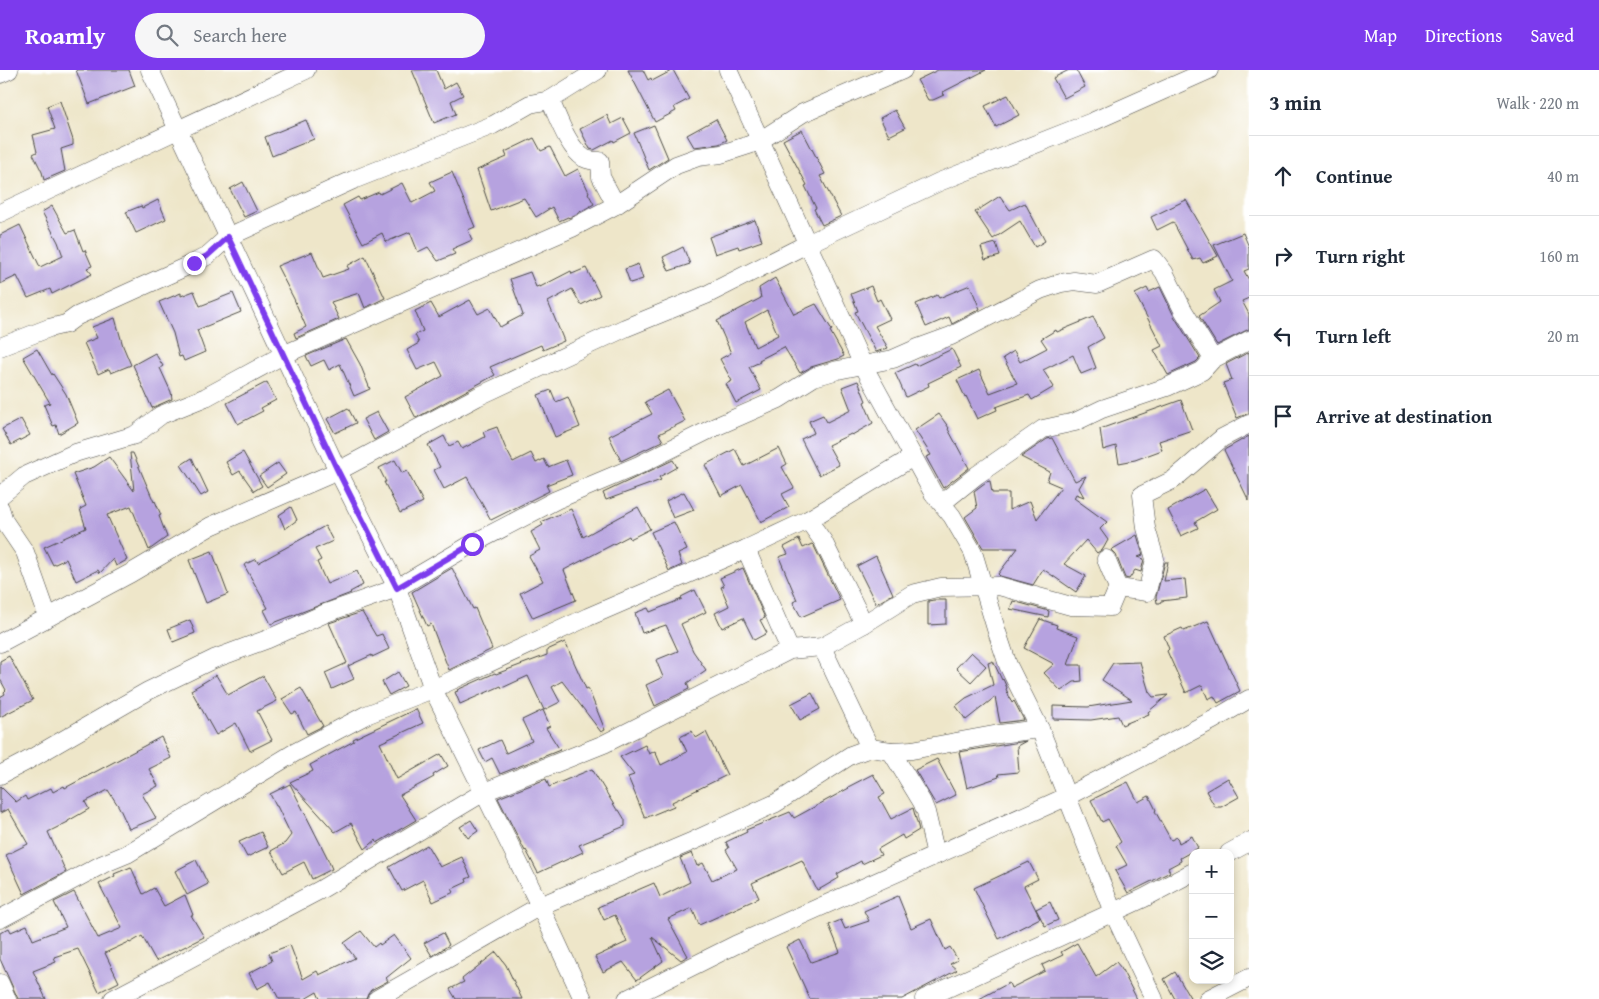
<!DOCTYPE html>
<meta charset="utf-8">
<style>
body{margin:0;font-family:"Gentium Book Plus",serif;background:#f6f6f7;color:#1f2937}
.controls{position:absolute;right:15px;bottom:15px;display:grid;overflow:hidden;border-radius:10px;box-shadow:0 2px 8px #0003}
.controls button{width:45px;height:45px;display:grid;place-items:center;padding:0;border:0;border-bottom:1px solid #e0e1e3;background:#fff;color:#1f2937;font:25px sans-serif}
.stop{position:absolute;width:15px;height:15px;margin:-11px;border:4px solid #7c3aed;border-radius:50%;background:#fff}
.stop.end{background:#7c3aed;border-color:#fff;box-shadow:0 1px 5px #0008}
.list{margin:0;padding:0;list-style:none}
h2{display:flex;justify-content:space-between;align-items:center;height:65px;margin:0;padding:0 20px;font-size:21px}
h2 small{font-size:16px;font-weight:400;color:#747a83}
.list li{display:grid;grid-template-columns:32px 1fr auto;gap:15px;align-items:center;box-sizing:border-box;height:80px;padding:0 20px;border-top:1px solid #e0e1e3}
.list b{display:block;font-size:19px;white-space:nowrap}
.list em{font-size:16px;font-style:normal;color:#747a83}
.icon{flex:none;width:28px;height:28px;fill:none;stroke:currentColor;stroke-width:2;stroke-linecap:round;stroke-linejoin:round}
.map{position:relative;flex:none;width:1249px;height:929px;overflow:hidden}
header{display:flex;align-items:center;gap:30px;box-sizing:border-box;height:70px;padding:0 25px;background:#7c3aed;color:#fff}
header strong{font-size:24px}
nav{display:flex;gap:28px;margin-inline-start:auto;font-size:18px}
.search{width:350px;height:45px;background:#f6f6f7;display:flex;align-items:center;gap:12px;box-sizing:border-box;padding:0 18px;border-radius:28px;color:#747a83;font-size:19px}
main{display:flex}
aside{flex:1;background:#fff}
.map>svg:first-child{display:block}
.building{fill:#b6a2df;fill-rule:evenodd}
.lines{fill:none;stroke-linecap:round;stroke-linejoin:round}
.minor-casing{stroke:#484743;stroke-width:19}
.minor{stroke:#fff;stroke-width:18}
.route{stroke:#7c3aed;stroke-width:6}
</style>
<header>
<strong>Roamly</strong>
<div class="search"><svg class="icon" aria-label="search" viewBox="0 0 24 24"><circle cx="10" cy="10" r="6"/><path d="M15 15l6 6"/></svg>Search here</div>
<nav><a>Map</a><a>Directions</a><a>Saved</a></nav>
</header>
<main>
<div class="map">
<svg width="1249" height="929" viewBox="0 0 1249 929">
<rect width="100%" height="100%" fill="#fff"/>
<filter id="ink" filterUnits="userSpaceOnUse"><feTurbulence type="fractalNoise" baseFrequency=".02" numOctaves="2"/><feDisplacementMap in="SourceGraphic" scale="10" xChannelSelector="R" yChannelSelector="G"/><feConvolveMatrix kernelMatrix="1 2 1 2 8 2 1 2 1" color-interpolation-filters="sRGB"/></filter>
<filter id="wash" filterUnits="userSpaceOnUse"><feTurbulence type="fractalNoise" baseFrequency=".0096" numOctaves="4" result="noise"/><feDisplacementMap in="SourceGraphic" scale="20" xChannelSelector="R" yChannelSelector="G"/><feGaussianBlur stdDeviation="1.12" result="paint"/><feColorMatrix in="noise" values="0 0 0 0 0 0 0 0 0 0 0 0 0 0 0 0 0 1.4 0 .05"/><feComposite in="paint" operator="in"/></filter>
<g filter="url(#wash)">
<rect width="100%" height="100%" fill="#eee6c9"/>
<g id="blocks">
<g class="building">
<path d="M76,0H129L135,16L89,34Z"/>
<path d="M412,0H436L444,19L456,12L463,25L451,31L456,44L434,53Z"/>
<path d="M628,0H643L648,10L651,8L652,11L673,0L689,29L674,37L676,41L655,52Z"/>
<path d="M938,0H986L943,22L944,25L933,30H928L917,10Z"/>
<path d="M1069,0H1076L1085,17L1064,28L1053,8Z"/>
<path d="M1008,25L1019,45L996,57L985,36Z"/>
<path d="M60,31L73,70V75L61,79L65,101L44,110L42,102L33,84L37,82L33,65L55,59L47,36Z"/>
<path d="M895,40L905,58L889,66L880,48Z"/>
<path d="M607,45L611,54L623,48L631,63L614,72L613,70L594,80L590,79L580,59Z"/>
<path d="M716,49L727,70L719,74L694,77L687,65Z"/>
<path d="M306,50L314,69L272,86L265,67Z"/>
<path d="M654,55L668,88L649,100L634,63Z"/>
<path d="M802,60L825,104L820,106L841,146L822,155L814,139L816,138L805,116L807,115L783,70Z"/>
<path d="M534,68L541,81L550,77L565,106L578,99L589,122L588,123L594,134L569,148L568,147L559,151L552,137L536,147L524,128L491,141L477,100L507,87L505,82Z"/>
<path d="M452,102L475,157L468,160L472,170L452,179L455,184L438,191L428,177L418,182L410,162L386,172L382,163L363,173L343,135L358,127L360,130L379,122L380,124L402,113L412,133L435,121L430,112Z"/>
<path d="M243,112L257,141L244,147L230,119Z"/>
<path d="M1000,126L1010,140L1025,133L1045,171L1035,177L1020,151L993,169L975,142Z"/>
<path d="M158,130L166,149L136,163L126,142L141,136L142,138Z"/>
<path d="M1186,130L1218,186L1203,193L1200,188L1193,190L1173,152L1157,160L1151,147Z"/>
<path d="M52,136L67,163L75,160L83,181L85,180L92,196L87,198L92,204L52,224L50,219L28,228L17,206L0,214V165L20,155L40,197L63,186L58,172L42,142Z"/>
<path d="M755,150L762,171L739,179L738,176L715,184L709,167Z"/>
<path d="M1243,163L1249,177V199L1244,201L1249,210V228L1242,231L1249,244V259L1217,275L1199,246L1220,232L1214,220L1232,211L1214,175Z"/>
<path d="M996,173L1000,186L985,190L981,177Z"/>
<path d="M683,177L690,194L669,201L663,187Z"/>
<path d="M312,182L323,208L349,199L347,196L365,186L385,228L365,238L359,223L331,232L339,249L296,268L294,263L306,257L294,229L277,196Z"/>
<path d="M638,194L643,209L630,213L625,199Z"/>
<path d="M586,198L600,225L581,235L572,219L548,232L564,271L543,280L541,275L490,297L495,305L416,348L405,327L443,306L436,292L417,300L407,280L419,273L415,265L423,261L415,241L431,233L439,247L470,230L478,244L490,238L500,257L523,245L510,209L530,202L536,217L539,216L540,217L571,201L572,204Z"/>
<path d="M775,208L794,244L816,234L832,260L830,261L844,286L838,289L811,297L800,303L784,277L759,290L760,292L749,297L761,320L736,333L726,314L732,311L720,289L731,283L717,251L761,228L759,218ZM767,240L778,265L755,277L745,252Z"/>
<path d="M970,215L980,239L952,254L949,247L926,257L916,234L937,225L939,228Z"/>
<path d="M871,216L877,231L880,229L890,249L875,256L888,278L876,282L855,242L858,241L851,224Z"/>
<path d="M1160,217L1174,246L1200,288L1196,292L1168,305L1154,280L1162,276L1135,224L1147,218L1149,222Z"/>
<path d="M194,221L200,236L233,223L241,242L197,260L205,282L184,291L182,286L179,287L173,263L159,232L181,223V226Z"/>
<path d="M1093,247L1104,268L1088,277L1096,298L1081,304L1073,285L1043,300L1054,317L1032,330L1029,325L996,337L997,340L977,349L966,326L965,327L957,310L979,300L990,323L1017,313L1003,288L1014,281L1020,292L1047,278L1041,269L1056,260L1057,262Z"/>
<path d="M115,248L123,276L131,295L111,303L109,299L98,304L84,273L97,268L92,257Z"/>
<path d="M346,269L360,294L370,319L354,326L340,294L329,300L324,290L311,296L306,286Z"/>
<path d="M37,279L52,305L53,304L66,324L78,353L59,364L56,355L53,356L44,335L50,333L23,287Z"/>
<path d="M952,279L961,297L928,313L929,316L906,327L895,303L915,294L916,296Z"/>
<path d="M1249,282V343L1237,348L1223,313L1232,310L1226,294Z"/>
<path d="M155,283L163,296L160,298L171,322L172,329L152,338L133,295Z"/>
<path d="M858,311L866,331L864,332L873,353L852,365L851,364L828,375L839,395L819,405L801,369L814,363L809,351L823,345L827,352L851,340L842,317Z"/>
<path d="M267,312L276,330L261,338L263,341L238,354L227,333Z"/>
<path d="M551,320L556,332L568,327L580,357L555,367L538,325Z"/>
<path d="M668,320L685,351L659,364L663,371L621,391L609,366L652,344L645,332Z"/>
<path d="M1181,330L1192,360L1159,371L1162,380L1135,390L1119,393L1116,376L1103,380L1100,359Z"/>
<path d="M348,338L356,353L335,363L327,349Z"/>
<path d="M377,342L388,362L374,370L363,349Z"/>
<path d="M939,344L949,358L948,359L969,398L943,418L926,387L931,385L915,360Z"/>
<path d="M21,349L30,365L11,375L2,359Z"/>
<path d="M497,357L505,377L513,392L531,383L536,393L544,389L548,397L566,390L572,405L546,415L549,421L491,450L467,407L444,419L434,400L440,397L428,375L444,366L449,376L458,372L462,379L485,367L483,362Z"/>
<path d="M1249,366V431L1224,380Z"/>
<path d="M1052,368L1075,411L1086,406L1079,418L1084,427L1076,424L1074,428L1107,452L1100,459L1108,470L1103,479L1097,483L1086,470L1064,494L1086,506L1076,522L1043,499L1033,515L1000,506L998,504L1018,478H983L965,447L977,438L974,421L986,412L990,411L992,423H1009V440L1030,431L1037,449L1061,417L1047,411L1050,402L1021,387L1047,369Z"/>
<path d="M779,378L787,394L782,397L794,418L782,424L789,437L761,452L742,415L721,426L705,395L735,379L744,396Z"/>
<path d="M243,382L262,416L254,421L240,401L233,405L226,392Z"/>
<path d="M130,383H133L154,432L155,431L161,445L159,446L167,467L149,480L131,436L107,445L127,490L116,496L113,489L100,503L98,500L76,511L66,489L53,495L44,477L86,458L80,439L86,436L73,404L94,397L109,387L134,421Z"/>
<path d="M192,388L208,422L201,426L181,395Z"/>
<path d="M395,390L402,403L407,401L423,432L400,443L384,412H386L379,398Z"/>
<path d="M673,390L677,397L659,407L661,410L606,430L603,423Z"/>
<path d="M278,393L286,404L267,417L259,406Z"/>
<path d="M1205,419L1217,439L1195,452L1198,458L1181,466L1168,440Z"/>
<path d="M684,422L694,440L673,448L666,431Z"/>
<path d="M291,437L297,450L285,459L279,445Z"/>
<path d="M638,437L650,459L630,469L629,466L564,500L576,530L533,548L520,523L543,511L529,486L540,480L531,462L543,455L541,452L571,439L583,467Z"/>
<path d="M674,452L687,480L678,484L682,495L669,501L651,462Z"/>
<path d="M325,456L333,471L315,479L321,490L317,492L327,514L357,501L363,515L350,522L351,523L271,554L264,540L268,538L244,495L256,489L258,493Z"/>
<path d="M1137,465L1143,485L1138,487L1144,489L1141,502L1135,500L1129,509L1125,508L1116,485L1111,480Z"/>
<path d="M799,469L803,478L812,474L814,476L840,530L801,547L793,532L797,530L779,487L788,484L784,477Z"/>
<path d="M212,481L228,524L206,533L189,490Z"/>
<path d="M876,486L893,524L876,534L857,496Z"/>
<path d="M1165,492H1168L1164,511L1185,509L1187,528L1161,531L1160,533H1157L1156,527Z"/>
<path d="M452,498L473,539L475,538L492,579L449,600L431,554L427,556L412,522Z"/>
<path d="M743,498L765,548L760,550L767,563L754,570L743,548L722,558L715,543L729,536L721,517L724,516L720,508Z"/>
<path d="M695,520L706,542L681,554L693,581L706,600L687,613L689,619L655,636L646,615L663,607L656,590L678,581L666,555L642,563L635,543L648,538L650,542L682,529L681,527Z"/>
<path d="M934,530H946V554L928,555V531Z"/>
<path d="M1013,531L1049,541L1048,547L1010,539Z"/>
<path d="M362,542L376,566L382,564L389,579L372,587V585L348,596L354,609L332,619L325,603L347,593L329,553Z"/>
<path d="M1040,549L1057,555L1056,558L1078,566L1068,595H1081L1082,611L1074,612L1061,621L1044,603L1054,594L1024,578Z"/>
<path d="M190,550L195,563L173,572L168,559Z"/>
<path d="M1208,551L1240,621L1218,633L1214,626L1208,629L1202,615L1186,623L1167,581L1169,579L1164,566L1182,558L1184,561Z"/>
<path d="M565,572L586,619L588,618L605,660L601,662L562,611L552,617L560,632L544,640L528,606L502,618L501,616L460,634L455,622L458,621L457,620L495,603L496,604L547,585V580Z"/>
<path d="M971,582L986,596L971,612L956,598Z"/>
<path d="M9,586L33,630L0,647V627L5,624L4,622L6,620L0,609V591Z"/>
<path d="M993,591L1002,610L1003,609L1007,618L1006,619L1012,633L1014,631L1024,650L1000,653L995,627L966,650L956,636L966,628L993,615L988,593Z"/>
<path d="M1140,592L1149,622L1153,627L1168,625L1148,642L1149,644L1122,655L1118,646L1091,650L1053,649V636L1088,637L1132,630L1102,610L1113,593Z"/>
<path d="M398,602L406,616L389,625L382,612Z"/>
<path d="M216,605L228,625L263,606L277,631L257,641L272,670L250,681L236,653L216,665L191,620Z"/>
<path d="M301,618L323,656L307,664L296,642L292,644L282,629Z"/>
<path d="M812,623L820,639L800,650L791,634Z"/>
<path d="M416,639L423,653L380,673L397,709L441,684L448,696L433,705L434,707L400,725L416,750L377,773L376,770L365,779L351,753L335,762L290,712L313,701L310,695L354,671L353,669Z"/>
<path d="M543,640L550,656L546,658L560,680L500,704L492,688L485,692L479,680L500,670L506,683L532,671L522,650Z"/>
<path d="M692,661L696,668L706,662L727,705L672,732L674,736L645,748L628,707L634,705L620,687L645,675L649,684L655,681L661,695L687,682L680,667Z"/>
<path d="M161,667L171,688L149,699L158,716L142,724L156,748L129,759L119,737L108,720L85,732L89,739L68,751V752L48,762L66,802L24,824L6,785L28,774L8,739L0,743V716L16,732L25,726L27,730L51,718L53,722L64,716L65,718Z"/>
<path d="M1026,671L1017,676L1019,702L998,704L999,707L967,718L959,682Z"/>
<path d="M937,689L956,725L936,735L915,700Z"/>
<path d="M592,699L617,740H619L625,750V756L579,775L583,782L538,803L526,780L525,781L498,728L546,709L549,717Z"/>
<path d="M873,704L885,724L879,727L891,749L913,738L919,760L904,769L902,765L878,779L881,785L862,794L861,791L837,804L839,808L820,819L817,820L802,790L752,813L759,828L699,855L692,838L668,849L688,886L681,890L652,867L663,891L637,910L623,892L603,902L595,887L627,872L615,845L604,850L598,837L654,813L660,827L690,812L680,788L692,783L697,796L703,793L712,810L737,799L726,780L729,778L726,772L747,762L746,760L790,742L794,748L849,718L848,717Z"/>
<path d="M1228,708L1239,727L1221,737H1215L1206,721Z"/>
<path d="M1128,712L1138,732L1149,726L1156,740L1155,741L1171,770L1177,767L1179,773L1192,766L1198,778L1180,788L1181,791L1168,798L1170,802L1128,823L1115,801L1127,795L1116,776L1121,772L1108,749L1102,752L1091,730Z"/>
<path d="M290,714L327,787L332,799L312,809L304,792L283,803L271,781L285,773L291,765L277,736H276L270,724Z"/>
<path d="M471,750L478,761L468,768L460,757Z"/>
<path d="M261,762L268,777L247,787L239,772Z"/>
<path d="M427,775L440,797L462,787L471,807L466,809L467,812L452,819L454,822L433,832L423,810L402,821L389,797Z"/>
<path d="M196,790L208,814L187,825L175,801Z"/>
<path d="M1029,792L1038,809L1024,816L1040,848L999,869L974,818Z"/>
<path d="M131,797L143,824L154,818L164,836L185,825L193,845H191L204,867L156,891L142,866L130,873L129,872L105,883L119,912L99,922L78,879L54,887L56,892L33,901L46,929H18L0,889V863L9,858L11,862L27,855L33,870L66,857L54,832L74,822L98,868L122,858L99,814L115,806L114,804Z"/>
<path d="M898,826L911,858L931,849L945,880L950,877L958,890L950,894L957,900L902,929H810L786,877L800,870L811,892L840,882L829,855L841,850L845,859L869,851L864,841Z"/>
<path d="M1050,832L1058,850L1045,856L1036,839Z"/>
<path d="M361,861L374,877L379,873L380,875L394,865L411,888L386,908L388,911L371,920L368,924L366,929H320L317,922L305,929H279L270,912L257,919L249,903L272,891L269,883L290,875L303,909L317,901L319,905L355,888L344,873Z"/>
<path d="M443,863L449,875L432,886L424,873Z"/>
<path d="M1077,873L1096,907L1116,892L1121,898L1137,929H979L1009,913L1011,918L1045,901L1042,895L1063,885L1061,882Z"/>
<path d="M496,882L506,895L522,929H456L450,919L464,912L462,909Z"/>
<path d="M1175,902L1191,929H1175L1164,909Z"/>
</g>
</g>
</g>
<g filter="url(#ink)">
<use href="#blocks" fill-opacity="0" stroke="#484743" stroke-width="1"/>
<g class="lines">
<g class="minor-casing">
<g id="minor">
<path d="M150,0L338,401L397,518L433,619L540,836L583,929"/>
<path d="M728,0L863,295L933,423L952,446L973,482L996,559L1008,595L1040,659L1113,842L1154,929"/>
<path d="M0,4L9,0"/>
<path d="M550,30C558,47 568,78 584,88C588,90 595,91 600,91L601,107L616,135"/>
<path d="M0,143L306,0"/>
<path d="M0,277L49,258L66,254L77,246L194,193L207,186L228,167L353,110L493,55L530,34L550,30L598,0"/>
<path d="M0,426L24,406L75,383L135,365L161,345L206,327L283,285L572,158L616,135L676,95L698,87L721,84L749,75L761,70L803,43L903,0"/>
<path d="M942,433L977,405L1043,359L1075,352L1102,339L1167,317L1202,301L1213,289"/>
<path d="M0,438L4,451L25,482L48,547"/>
<path d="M808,450L823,471L864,554"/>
<path d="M746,479L790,580"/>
<path d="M1118,518L1147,522L1155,489L1146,458L1142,425L1173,410L1222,368L1249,354"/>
<path d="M0,573L131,503L211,456L338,401L477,327L625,258L706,225L807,174L939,112L1092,52L1209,0"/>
<path d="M822,577L870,678"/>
<path d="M891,681L922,732L926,742L936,785"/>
<path d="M0,705L25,692L148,621L214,589L268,569L326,543L397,518L472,474L556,430L639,395L715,357L779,329L814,307L838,300L893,289L918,278L951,266L1040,220L1061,213L1074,211L1097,214L1154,189L1164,202L1183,240L1213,289L1249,270"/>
<path d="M1229,783L1249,772"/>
<path d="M0,849L103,794L127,784L294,683L366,645L433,619L588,547L746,479L808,450L913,387"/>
<path d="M0,913L7,929"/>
<path d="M113,929L320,820L484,722L604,674L790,580L822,577L864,554L912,524L941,517L999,516L1071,536L1110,537L1118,518L1106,489"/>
<path d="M377,929L540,836L693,771L776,733L851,685L870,678L891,681L912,680L999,664L1040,659"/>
<path d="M627,929L735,875L1066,727L1213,650L1249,629"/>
<path d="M924,929L1144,828L1193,802"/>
<path d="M1208,929L1249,908"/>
</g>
</g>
<use href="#minor" class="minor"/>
</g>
</g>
<g class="lines" filter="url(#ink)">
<path class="route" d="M194,193L207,186L228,167L338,401L397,518L472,474"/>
</g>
</svg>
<div class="controls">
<button>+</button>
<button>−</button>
<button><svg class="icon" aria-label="layers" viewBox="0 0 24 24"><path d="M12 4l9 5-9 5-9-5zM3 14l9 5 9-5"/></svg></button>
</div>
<div class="stop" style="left:472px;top:474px"></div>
<div class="stop end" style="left:194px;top:193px"></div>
</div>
<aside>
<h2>3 min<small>Walk · 220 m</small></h2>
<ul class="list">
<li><svg class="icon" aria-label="ahead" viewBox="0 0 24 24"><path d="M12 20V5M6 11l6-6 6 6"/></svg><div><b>Continue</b></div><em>40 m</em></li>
<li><svg class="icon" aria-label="right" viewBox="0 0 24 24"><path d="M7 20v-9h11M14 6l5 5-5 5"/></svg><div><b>Turn right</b></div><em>160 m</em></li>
<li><svg class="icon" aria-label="left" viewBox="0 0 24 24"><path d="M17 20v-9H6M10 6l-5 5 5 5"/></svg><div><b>Turn left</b></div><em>20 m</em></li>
<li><svg class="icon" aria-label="arrive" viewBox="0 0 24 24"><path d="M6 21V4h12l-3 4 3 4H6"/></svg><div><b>Arrive at destination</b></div></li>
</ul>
</aside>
</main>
